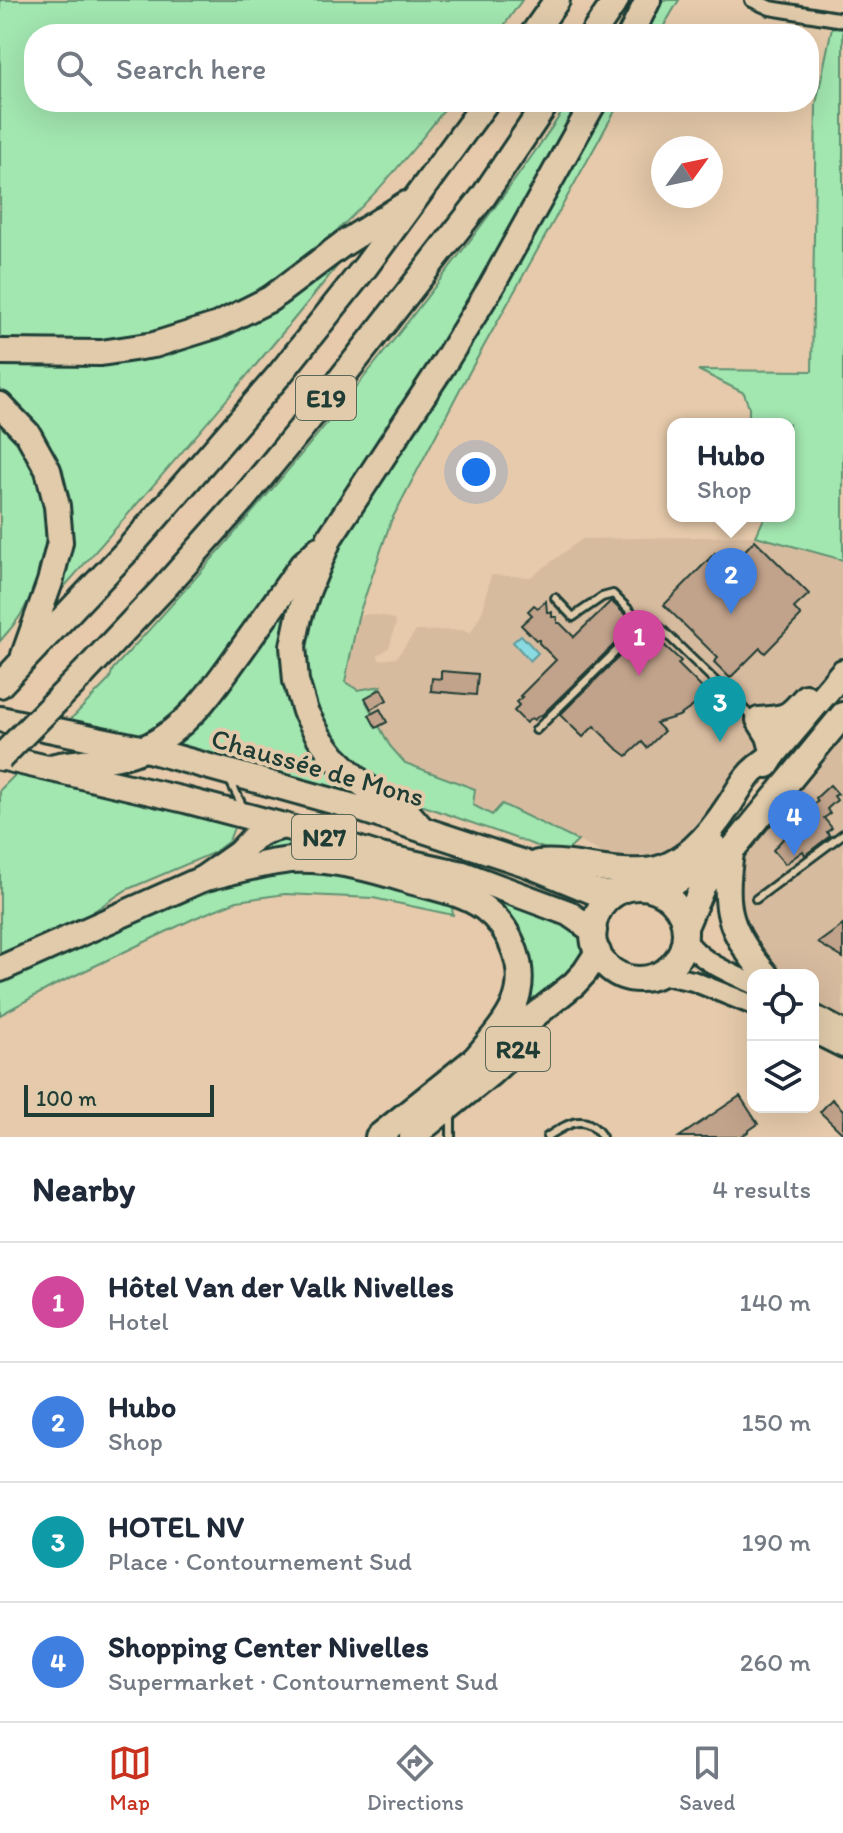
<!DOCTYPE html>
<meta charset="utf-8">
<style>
body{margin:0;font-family:Itim,sans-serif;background:#f6f6f7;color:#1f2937}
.controls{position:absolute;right:24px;bottom:24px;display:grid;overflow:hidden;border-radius:16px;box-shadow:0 8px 32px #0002}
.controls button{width:72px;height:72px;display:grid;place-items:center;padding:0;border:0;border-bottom:2px solid #e0e1e3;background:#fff;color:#1f2937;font:40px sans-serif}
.compass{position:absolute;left:651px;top:136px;width:72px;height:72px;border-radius:50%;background:#fff;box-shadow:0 8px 32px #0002;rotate:57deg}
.scale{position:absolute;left:24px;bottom:20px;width:190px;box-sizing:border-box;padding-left:8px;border:4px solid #1f3d34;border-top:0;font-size:22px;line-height:28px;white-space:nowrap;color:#1f3d34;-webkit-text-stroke:6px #e1cbab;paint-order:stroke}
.you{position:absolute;left:476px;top:472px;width:28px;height:28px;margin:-20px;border:6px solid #fff;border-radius:50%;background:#1a73e8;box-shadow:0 0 0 12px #1a73e833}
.badge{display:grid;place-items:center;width:52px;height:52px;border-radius:50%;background:#c8321e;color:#fff;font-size:26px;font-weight:700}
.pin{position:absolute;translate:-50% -66px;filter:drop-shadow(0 2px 4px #0008)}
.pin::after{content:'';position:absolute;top:42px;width:28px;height:24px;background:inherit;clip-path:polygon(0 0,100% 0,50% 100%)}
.popup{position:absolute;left:667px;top:418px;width:128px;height:104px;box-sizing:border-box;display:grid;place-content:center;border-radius:16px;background:#fff;filter:drop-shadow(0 2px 6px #0005);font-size:26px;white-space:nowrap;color:#747a83}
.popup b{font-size:30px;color:#1f2937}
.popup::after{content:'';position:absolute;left:50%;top:100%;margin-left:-16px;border:16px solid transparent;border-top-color:#fff}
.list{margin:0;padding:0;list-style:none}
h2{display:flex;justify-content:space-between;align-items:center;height:104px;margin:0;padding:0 32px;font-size:34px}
h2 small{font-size:26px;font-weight:400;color:#747a83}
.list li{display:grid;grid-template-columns:52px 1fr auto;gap:24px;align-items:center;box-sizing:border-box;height:120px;padding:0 32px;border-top:2px solid #e0e1e3}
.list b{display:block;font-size:30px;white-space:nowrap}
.list p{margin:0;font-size:26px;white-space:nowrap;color:#747a83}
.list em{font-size:26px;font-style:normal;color:#747a83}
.icon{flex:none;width:44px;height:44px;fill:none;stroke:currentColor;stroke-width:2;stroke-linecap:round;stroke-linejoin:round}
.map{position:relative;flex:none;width:843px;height:1137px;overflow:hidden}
.search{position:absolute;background:#fff;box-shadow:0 8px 32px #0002;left:24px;right:24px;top:24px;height:88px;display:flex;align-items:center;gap:20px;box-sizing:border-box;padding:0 28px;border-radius:32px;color:#747a83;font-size:30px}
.sheet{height:584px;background:#fff}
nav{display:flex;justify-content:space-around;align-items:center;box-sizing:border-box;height:112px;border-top:2px solid #e0e1e3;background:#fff;font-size:22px;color:#747a83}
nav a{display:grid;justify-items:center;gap:4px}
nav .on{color:#c8321e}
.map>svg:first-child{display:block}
.built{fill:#d7bb9f}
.green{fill:#a2e6b0;stroke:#609272;stroke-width:2}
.water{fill:#89dbe1;stroke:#5f9c9c;stroke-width:2}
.building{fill:#c1a28b;stroke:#1f3d34;stroke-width:2}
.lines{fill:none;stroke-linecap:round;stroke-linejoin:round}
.lane-casing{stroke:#1f3d34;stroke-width:12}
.street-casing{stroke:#1f3d34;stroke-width:18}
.secondary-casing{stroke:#1f3d34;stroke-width:24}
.highway-casing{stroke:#1f3d34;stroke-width:30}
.lane{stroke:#e1cbab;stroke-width:6}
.street{stroke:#e1cbab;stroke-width:12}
.secondary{stroke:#e1cbab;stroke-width:18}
.highway{stroke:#e1cbab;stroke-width:24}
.highway-bridge-casing{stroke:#1f3d34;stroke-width:30;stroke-linecap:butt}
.highway-bridge{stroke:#e1cbab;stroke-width:24}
.labels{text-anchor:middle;stroke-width:8;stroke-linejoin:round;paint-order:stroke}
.shield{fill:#e1cbab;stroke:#596858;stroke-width:2}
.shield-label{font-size:26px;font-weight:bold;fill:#1f3d34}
.street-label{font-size:28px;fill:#1f3d34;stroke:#e1cbab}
</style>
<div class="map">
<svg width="843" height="1137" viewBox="0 0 843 1137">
<rect width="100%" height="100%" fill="#e6caab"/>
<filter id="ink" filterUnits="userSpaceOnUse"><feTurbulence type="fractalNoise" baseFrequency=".0125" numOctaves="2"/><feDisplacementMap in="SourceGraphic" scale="16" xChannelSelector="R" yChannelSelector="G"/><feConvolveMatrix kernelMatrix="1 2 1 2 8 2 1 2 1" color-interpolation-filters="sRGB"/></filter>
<g filter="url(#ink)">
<g class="built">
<path d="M756,536L843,560V661L664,859L623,863L502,804L492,815L472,806L475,789L405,763L390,746L365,701L380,687L358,690L345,682L358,617L368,614L384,616L393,619L396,623L389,648L378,655L379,660L396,658L416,631L463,630L470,634L483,610L491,575L531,577L582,539Z"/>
<path d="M843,732V1024L813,1003V975H779L750,935L735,902L733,878L757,834Z"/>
</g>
<g class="green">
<path d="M0,0H522L498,34H34V102H450C369,211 269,316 128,336C86,343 42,341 0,340Z"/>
<path d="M663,0H679L659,34H646Z"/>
<path d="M832,27L843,29V560L756,536L765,516H789V424H749V408L744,393L698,370L812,371L816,104Z"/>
<path d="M569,102H584L543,178L432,361L319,530L188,711L146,741L67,723L109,680L113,669C210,565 301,457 389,346C451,266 513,186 569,102Z"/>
<path d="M608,102H620L460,389L391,521L358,617L345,682L358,690L381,686L366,702L390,746L405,763L475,789L473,805L492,815L502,804L578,841L563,855L401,798L373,779L344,752L320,717L307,686L302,649L306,625L333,553L500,292Z"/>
<path d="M333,260L338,265C247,378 152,488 56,596L66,529L0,397V358L132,356Z"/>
<path d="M0,423C55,474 58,548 23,611C17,622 8,632 0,641Z"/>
<path d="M286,600L293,604L285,654L358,792L357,797L172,744Z"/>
<path d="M19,771L236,822L229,841L213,853L126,890L76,923L0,960V790Z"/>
<path d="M287,834L531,905L581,932L588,945L586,961L510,1029L525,974L471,895L243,856Z"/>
<path d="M292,871L348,874L451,900L453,915L373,898L285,894L237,901L195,918L53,986L0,1015V982L241,878Z"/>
</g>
<path class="water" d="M521,635L538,653L530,661L513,642Z"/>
<g class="building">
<path d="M755,540L809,594L794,608L801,616L765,653L760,648L730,678L714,662L718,658L664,605L715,553L729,567Z"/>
<path d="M546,601L547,612H552V617H557V623H560L574,637L611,601L635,624L541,716L540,715L534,720L532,718L526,723L514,711L519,705L516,702L522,697L520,696L556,660L539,643V640H536L521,625L532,615L528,611L534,605L538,608Z"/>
<path d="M644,632L661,648L664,645L681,661L678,664L709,695L679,716L656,723L664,731L647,748L642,742L627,756L615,747L594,726L583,737L560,715Z"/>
<path d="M441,671L478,674L476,695L431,691L432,678L441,679Z"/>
<path d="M381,689L387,700L371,709L365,698Z"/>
<path d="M380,709L387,722L376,728L369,715Z"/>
<path d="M830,785L838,794L834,796L837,800L827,809L830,814L824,818L832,828L827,832L830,836L805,855L803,851L785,864L773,850L811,807L818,801L816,798Z"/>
<path d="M843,925V958L818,943Z"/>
<path d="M740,1096L758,1124L748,1131V1132L740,1137H679Z"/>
<path d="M832,1099L843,1110V1134L820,1112Z"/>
</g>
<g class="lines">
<g class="lane-casing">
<g id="lane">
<path d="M555,598L573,617L602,597L613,594L643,624"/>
<path d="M536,730L650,618L752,717"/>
<path d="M229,779L244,809"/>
<path d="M756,899L843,834"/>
<path d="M451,1137V1117"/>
<path d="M547,1137C567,1124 586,1111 602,1137"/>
</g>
</g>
<g class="street-casing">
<path id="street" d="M752,0L770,8L843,20"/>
</g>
<g class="secondary-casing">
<g id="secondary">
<path d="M685,939C702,963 727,971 753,984"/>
<path d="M660,974L693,981L753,1005"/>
<path d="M813,1014L843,1030"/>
<path d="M813,1033L843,1048"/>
</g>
</g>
<g class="highway-casing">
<g id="highway">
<path d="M533,34L557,0"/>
<path d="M593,34L616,0"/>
<path d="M631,34L648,0"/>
<path d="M0,352L101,353L154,345L218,325L270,299L343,244L406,204"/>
<path d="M0,405L28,434L48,470L57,506L60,542L50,582L24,655"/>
<path d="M82,675L165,587L243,499L318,408L483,197L547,102"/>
<path d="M0,685L125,553L280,374L366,266L486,102"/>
<path d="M0,719L145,749L354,807L524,863L592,891L613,895"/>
<path d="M774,754L769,736L759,720C787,718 788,718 806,697"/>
<path d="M0,757L185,800L284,826L380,856L463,874L568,913L594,931"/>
<path d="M767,765L774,754L843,672"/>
<path d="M55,766C85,760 117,762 145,748C189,727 214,688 242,649C262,621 282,593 302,565L319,549"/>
<path d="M422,829L410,815L379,796L360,782L334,757L319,737L305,711L296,681L293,646L299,617L308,590L330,537L443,365L491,287L594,102"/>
<path d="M731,853C722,908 729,932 766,975"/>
<path d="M538,863C574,860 608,874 644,871C682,869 710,834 729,805C736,795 742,782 750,774C757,766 767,760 774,754"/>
<path d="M202,879C231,872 261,863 291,860C331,858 372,869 410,881C434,888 464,893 484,908C512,929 529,971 514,1005C505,1025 489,1042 475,1059"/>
<circle cx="639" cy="933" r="46"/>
<path d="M657,890C684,882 696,867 713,845"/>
<path d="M685,927L703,885L843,715"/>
<path d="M0,969L202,879L239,853L254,837L266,831L284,826"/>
<path d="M378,1137L475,1059L504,1040L574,984L585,972L598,952"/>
<path d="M412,1137L491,1073L532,1035"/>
</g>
</g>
<use href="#lane" class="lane"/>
<use href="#street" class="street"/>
<use href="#secondary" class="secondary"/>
<use href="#highway" class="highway"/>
<g class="highway-bridge-casing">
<path id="highway-bridge" d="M0,758L82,675"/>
</g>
<use href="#highway-bridge" class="highway-bridge"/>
</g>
</g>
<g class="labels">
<g class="shield">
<rect x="296" y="376" width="60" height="44" rx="6"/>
<rect x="292" y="815" width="64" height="44" rx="6"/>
<rect x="486" y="1027" width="64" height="44" rx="6"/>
</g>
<g class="shield-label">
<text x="326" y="407">E19</text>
<text x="324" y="846">N27</text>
<text x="518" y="1058">R24</text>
</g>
<g class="street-label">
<text transform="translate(318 767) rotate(16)" y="10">Chaussée de Mons</text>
</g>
</g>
</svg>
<div class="controls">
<button><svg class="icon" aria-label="locate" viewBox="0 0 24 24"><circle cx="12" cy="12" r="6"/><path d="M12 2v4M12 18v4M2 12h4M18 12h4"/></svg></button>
<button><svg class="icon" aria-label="layers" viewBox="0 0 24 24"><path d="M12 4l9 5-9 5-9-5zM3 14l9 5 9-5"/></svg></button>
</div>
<svg class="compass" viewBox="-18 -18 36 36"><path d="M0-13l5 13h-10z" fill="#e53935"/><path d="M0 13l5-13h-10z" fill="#747a83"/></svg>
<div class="scale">100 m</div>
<div class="you"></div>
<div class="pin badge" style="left:639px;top:676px;background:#d1479c">1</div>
<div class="pin badge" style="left:731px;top:614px;background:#3f7fe0">2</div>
<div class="popup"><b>Hubo</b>Shop</div>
<div class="pin badge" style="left:720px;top:742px;background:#0f9aa8">3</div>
<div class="pin badge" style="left:794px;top:856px;background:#3f7fe0">4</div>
<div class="search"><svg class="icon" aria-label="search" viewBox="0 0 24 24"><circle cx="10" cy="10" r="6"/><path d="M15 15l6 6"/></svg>Search here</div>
</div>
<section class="sheet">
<h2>Nearby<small>4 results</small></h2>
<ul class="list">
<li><span class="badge" style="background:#d1479c">1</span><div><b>Hôtel Van der Valk Nivelles</b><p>Hotel</p></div><em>140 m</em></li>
<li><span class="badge" style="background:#3f7fe0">2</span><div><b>Hubo</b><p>Shop</p></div><em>150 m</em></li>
<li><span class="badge" style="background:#0f9aa8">3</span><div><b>HOTEL NV</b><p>Place · Contournement Sud</p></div><em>190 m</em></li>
<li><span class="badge" style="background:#3f7fe0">4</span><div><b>Shopping Center Nivelles</b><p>Supermarket · Contournement Sud</p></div><em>260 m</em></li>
</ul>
</section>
<nav>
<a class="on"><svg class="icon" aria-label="map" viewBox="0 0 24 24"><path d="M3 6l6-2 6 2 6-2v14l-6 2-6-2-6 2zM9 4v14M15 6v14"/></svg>Map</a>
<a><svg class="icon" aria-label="directions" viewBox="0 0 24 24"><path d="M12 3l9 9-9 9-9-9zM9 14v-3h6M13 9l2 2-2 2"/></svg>Directions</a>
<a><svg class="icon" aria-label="saved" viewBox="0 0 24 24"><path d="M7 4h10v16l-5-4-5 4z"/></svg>Saved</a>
</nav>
